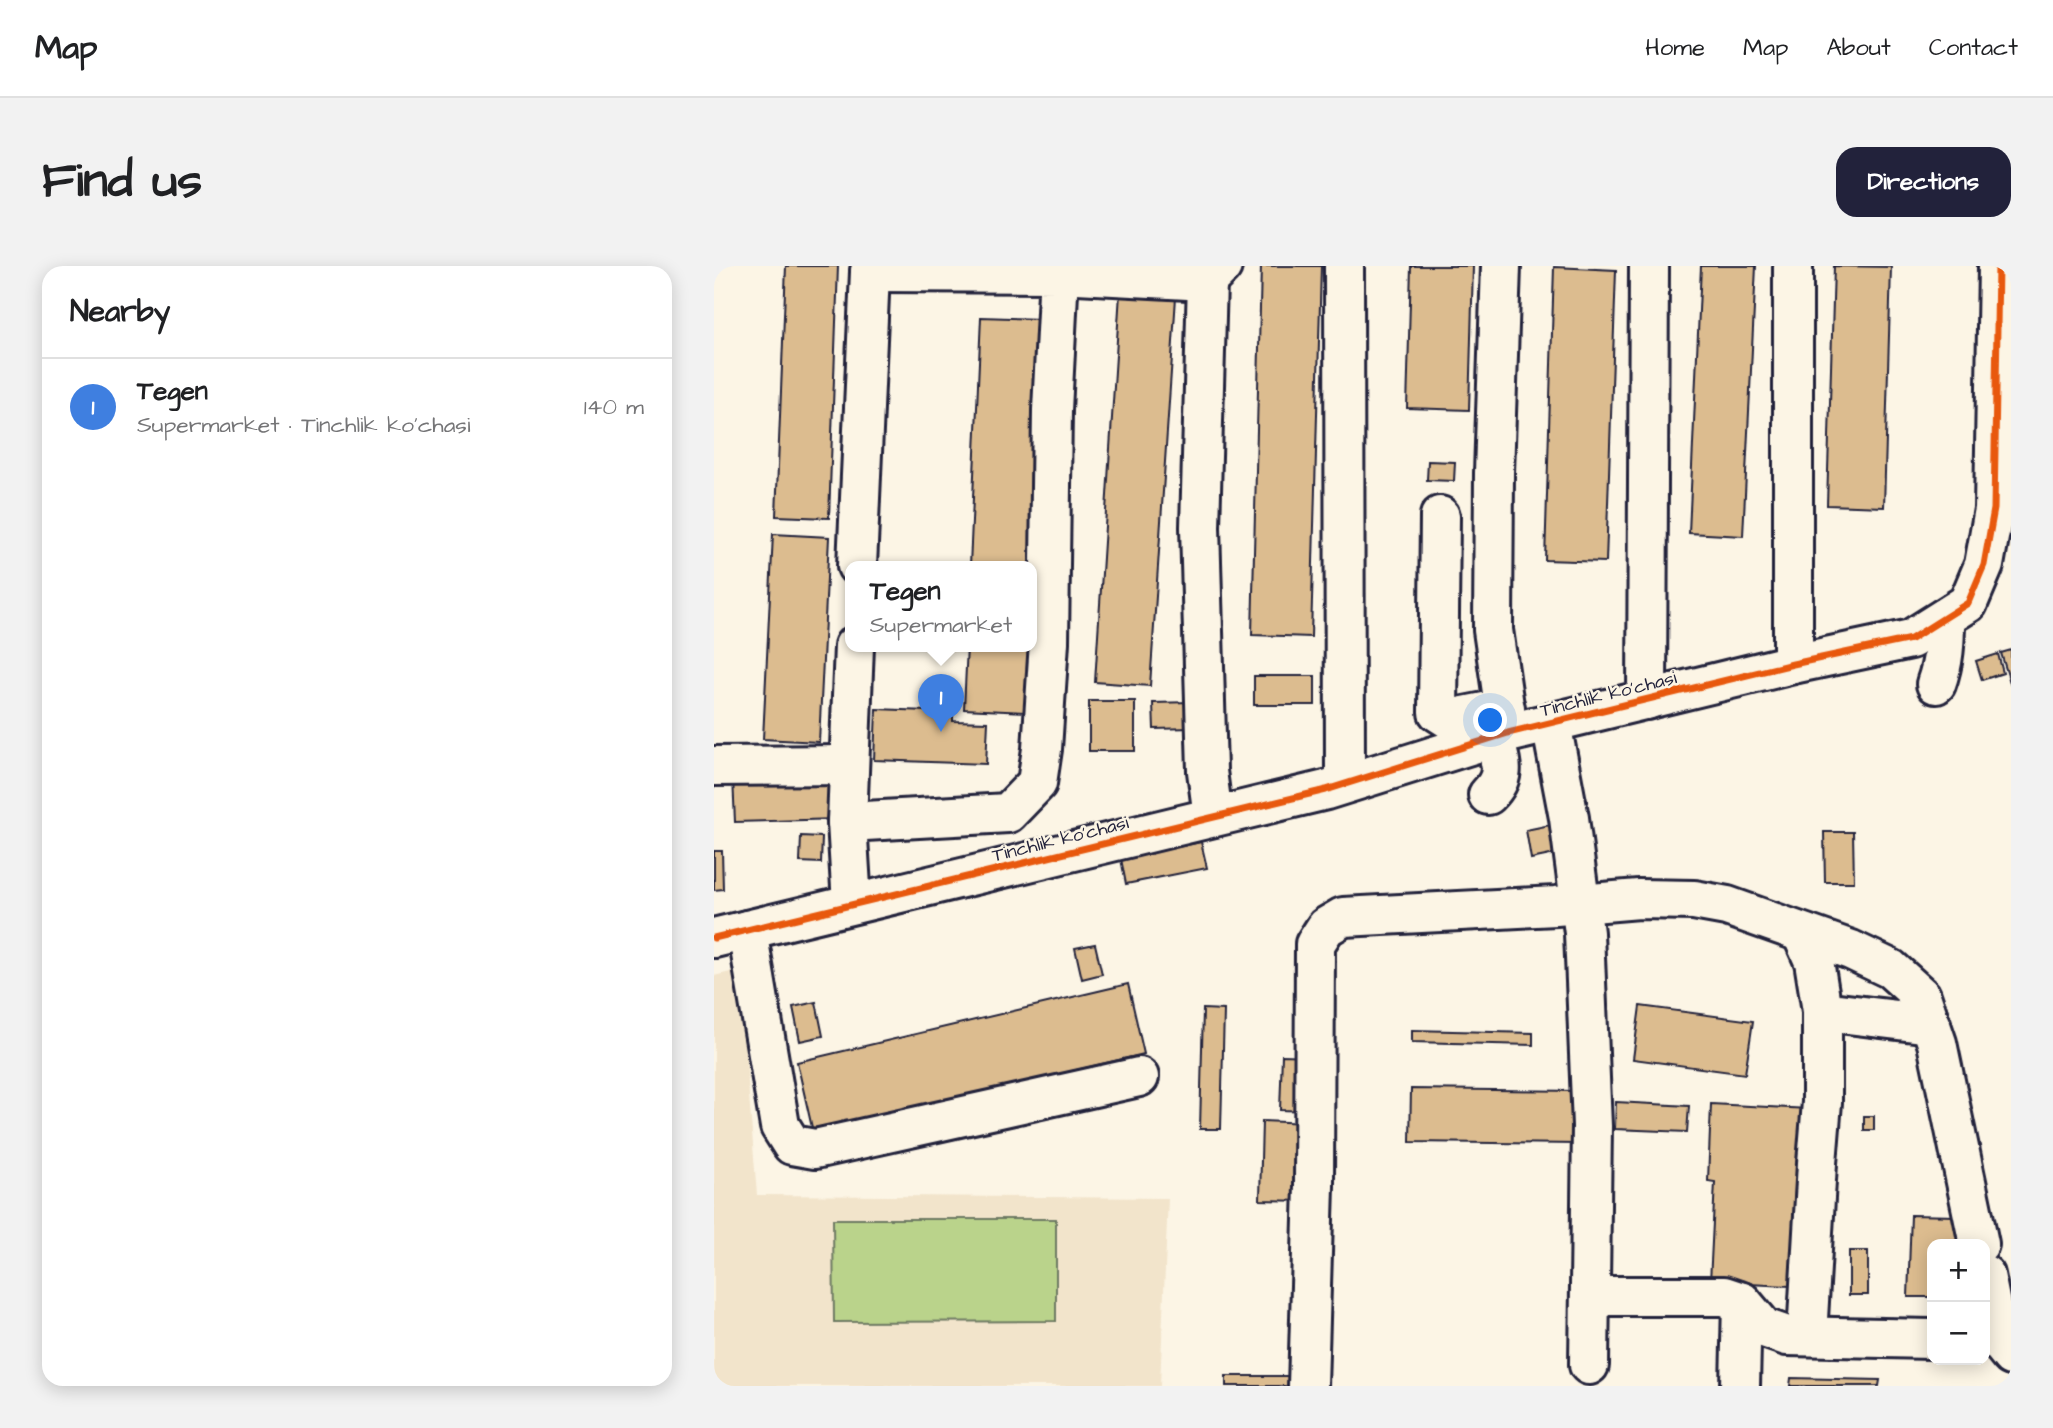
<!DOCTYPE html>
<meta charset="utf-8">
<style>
body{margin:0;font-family:"Architects Daughter",sans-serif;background:#f2f2f2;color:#202124}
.controls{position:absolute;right:21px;bottom:21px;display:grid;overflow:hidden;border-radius:14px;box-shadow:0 4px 18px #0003}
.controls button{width:63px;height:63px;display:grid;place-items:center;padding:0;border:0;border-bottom:2px solid #e0e0e0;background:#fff;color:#202124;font:35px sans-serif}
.you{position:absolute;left:777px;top:455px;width:24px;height:24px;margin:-18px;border:5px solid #fff;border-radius:50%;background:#1a73e8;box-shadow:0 0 0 10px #1a73e833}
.badge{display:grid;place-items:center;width:46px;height:46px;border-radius:50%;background:#22223b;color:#fff;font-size:23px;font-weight:700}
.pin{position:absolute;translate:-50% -58px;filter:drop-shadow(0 2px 4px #0008)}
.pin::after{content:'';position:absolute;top:37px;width:24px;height:21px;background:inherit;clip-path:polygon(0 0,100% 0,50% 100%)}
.popup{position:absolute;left:131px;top:295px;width:192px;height:91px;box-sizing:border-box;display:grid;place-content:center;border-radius:14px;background:#fff;filter:drop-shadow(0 2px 5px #0005);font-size:23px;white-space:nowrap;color:#757577}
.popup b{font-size:26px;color:#202124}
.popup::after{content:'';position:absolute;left:50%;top:100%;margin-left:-14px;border:14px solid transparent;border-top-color:#fff}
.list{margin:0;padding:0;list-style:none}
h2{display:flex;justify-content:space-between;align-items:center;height:91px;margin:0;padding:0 28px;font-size:30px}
h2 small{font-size:23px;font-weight:400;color:#757577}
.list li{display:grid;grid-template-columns:46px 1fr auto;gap:21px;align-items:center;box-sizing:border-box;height:98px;padding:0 28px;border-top:2px solid #e0e0e0}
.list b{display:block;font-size:26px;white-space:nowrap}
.list p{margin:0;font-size:23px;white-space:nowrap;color:#757577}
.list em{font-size:23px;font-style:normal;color:#757577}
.map{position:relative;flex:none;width:1297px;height:1120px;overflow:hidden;border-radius:21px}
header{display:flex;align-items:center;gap:42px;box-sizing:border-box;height:98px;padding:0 35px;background:#fff;border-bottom:2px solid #e0e0e0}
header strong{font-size:33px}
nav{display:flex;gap:38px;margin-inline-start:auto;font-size:24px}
.intro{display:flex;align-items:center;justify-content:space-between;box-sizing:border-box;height:168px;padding:0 42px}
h1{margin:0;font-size:49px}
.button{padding:18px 32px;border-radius:21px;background:#22223b;color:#fff;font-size:24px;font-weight:700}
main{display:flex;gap:42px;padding:0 42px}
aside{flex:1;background:#fff;border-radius:21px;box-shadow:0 4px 18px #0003}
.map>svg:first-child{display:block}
.built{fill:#f2e4cb}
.green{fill:#bad38b;stroke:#6e7a63;stroke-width:2}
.building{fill:#dcbc8f;stroke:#22223b;stroke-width:2}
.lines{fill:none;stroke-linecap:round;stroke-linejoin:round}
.minor-casing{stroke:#22223b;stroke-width:44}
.minor{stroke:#fcf5e5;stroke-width:38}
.cycleway-casing{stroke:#fcf5e5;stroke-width:11}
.cycleway{stroke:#e8590c;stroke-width:7}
.labels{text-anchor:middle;stroke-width:5;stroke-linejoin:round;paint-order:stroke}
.street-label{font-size:19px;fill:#22223b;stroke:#fcf5e5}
</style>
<header>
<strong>Map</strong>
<nav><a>Home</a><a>Map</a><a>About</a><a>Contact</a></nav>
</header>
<div class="intro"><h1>Find us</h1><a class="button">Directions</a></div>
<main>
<aside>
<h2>Nearby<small></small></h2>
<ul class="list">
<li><span class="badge" style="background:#3f7fe0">1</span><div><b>Tegen</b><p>Supermarket · Tinchlik ko'chasi</p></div><em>140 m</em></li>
</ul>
</aside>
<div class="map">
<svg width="1297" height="1120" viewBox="0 0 1297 1120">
<rect width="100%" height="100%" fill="#fcf5e5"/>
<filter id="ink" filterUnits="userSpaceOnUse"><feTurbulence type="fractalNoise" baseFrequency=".0143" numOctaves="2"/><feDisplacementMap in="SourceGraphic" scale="14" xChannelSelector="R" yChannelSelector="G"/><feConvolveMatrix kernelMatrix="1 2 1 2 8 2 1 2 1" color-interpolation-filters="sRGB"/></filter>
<g filter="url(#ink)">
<path class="built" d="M25,704L43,929L454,932L446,1120H0V710Z"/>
<path class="green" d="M119,953H342V1055L120,1056Z"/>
<g class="building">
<path d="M72,0H124L115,252L62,250Z"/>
<path d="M547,0H607L597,371L538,369Z"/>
<path d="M697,0H759L755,144L693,142Z"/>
<path d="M987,0H1042L1029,270L975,267Z"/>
<path d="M1120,0L1177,1L1170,241L1113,239Z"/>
<path d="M840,1L902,4L892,296L831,294Z"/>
<path d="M406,27L462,31L436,420L381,416Z"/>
<path d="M267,51L328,53L318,300H256Z"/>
<path d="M714,195L741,196L740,215L713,214Z"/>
<path d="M59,268L115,271L105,476L49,473Z"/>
<path d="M253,380H315L312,446L250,443Z"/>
<path d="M1297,384V420L1287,387Z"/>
<path d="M1284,388L1289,407L1268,414L1262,395Z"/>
<rect x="540" y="410" width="61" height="29"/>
<rect x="375" y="435" width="46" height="50"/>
<path d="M478,436L479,462L440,463L439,437Z"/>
<path d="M162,443L239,446V455L274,456L272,498L160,494Z"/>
<path d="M122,508L123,553L21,556L19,511Z"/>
<path d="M841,558L846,587L817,593L812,564Z"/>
<path d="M1110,566H1139L1140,616H1111Z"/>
<path d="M87,570L108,571L107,597L86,596Z"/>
<path d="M487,576L493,602L412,618L407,593Z"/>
<path d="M0,585H8L9,623L0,624Z"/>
<path d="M381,678L388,708L368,713L361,682Z"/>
<path d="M414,718L430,788L99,866L83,796Z"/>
<path d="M102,736L109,770L86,775L79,741Z"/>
<path d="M926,740L1039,755L1031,808L919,793Z"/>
<path d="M489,743L510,744L507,863H486Z"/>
<path d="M698,764L819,767V779L698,776Z"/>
<path d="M568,789L598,790L596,845L566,844Z"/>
<path d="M697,823L866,825V878L696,876Z"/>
<path d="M902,836L975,840L973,866L901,863Z"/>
<path d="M997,838L1095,843L1090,923L1081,922L1076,1020L996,1016L1001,916L994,915Z"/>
<rect x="1150" y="850" width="10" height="14"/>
<path d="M548,855L593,857L591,935L546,934Z"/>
<path d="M1197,949L1243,950V978H1218V1031H1194Z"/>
<rect x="1135" y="985" width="19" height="44"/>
<rect x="512" y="1110" width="65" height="10"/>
<path d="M1077,1112L1166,1114L1165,1120H1076Z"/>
</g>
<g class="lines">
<g class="minor-casing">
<g id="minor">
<path d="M630,0L631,517"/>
<path d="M787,0L780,207L779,364L794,467"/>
<path d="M345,7L493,15L508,0"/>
<path d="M493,15L486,261L493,505L499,551"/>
<path d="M726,250L724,446L735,453L791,442"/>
<path d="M143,300L156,6"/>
<path d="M1079,398V0"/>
<path d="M1222,418C1230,396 1231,376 1231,352"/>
<path d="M933,434L935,0"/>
<path d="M837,457L855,552L870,667L878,860L875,1099"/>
<path d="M0,500L135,499"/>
<path d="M774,529C794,509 786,496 780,472"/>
<path d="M133,556L140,380"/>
<path d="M138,638L133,556L294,547L323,517L328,483L335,376L338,144L345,7L156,6L157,0"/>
<path d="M33,664L66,860L78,879L101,883L425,811"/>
<path d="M1088,668L1100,695L1108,745V836L1103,897L1093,1070"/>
<path d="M0,672L612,524L794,467L1079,398L1197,373L1254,337L1270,299L1280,243L1284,0"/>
<path d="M1108,745L1217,758"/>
<path d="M1271,1009L1284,1074L1297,1090"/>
<path d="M876,1030H1010L1028,1036L1050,1062L1073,1070L1218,1073"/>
<path d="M594,1120L600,920L601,678L612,661L629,651L842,640L925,633L980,634L1013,640L1137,684L1177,703L1207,730L1223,777L1265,978"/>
<path d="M1026,1120L1028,1036"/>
</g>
</g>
<use href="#minor" class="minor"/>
<g class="cycleway-casing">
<path id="cycleway" d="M0,672L612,524L794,467L1079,398L1197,373L1254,337L1270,299L1280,243L1284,0"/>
</g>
<use href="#cycleway" class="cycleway"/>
</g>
</g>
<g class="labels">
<g class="street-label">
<text transform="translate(894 427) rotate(-14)" y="7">Tinchlik ko'chasi</text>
<text transform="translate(346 572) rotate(-14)" y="7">Tinchlik ko'chasi</text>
</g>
</g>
</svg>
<div class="controls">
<button>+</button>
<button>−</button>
</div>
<div class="you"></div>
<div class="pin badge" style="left:227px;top:466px;background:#3f7fe0">1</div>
<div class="popup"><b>Tegen</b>Supermarket</div>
</div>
</main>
